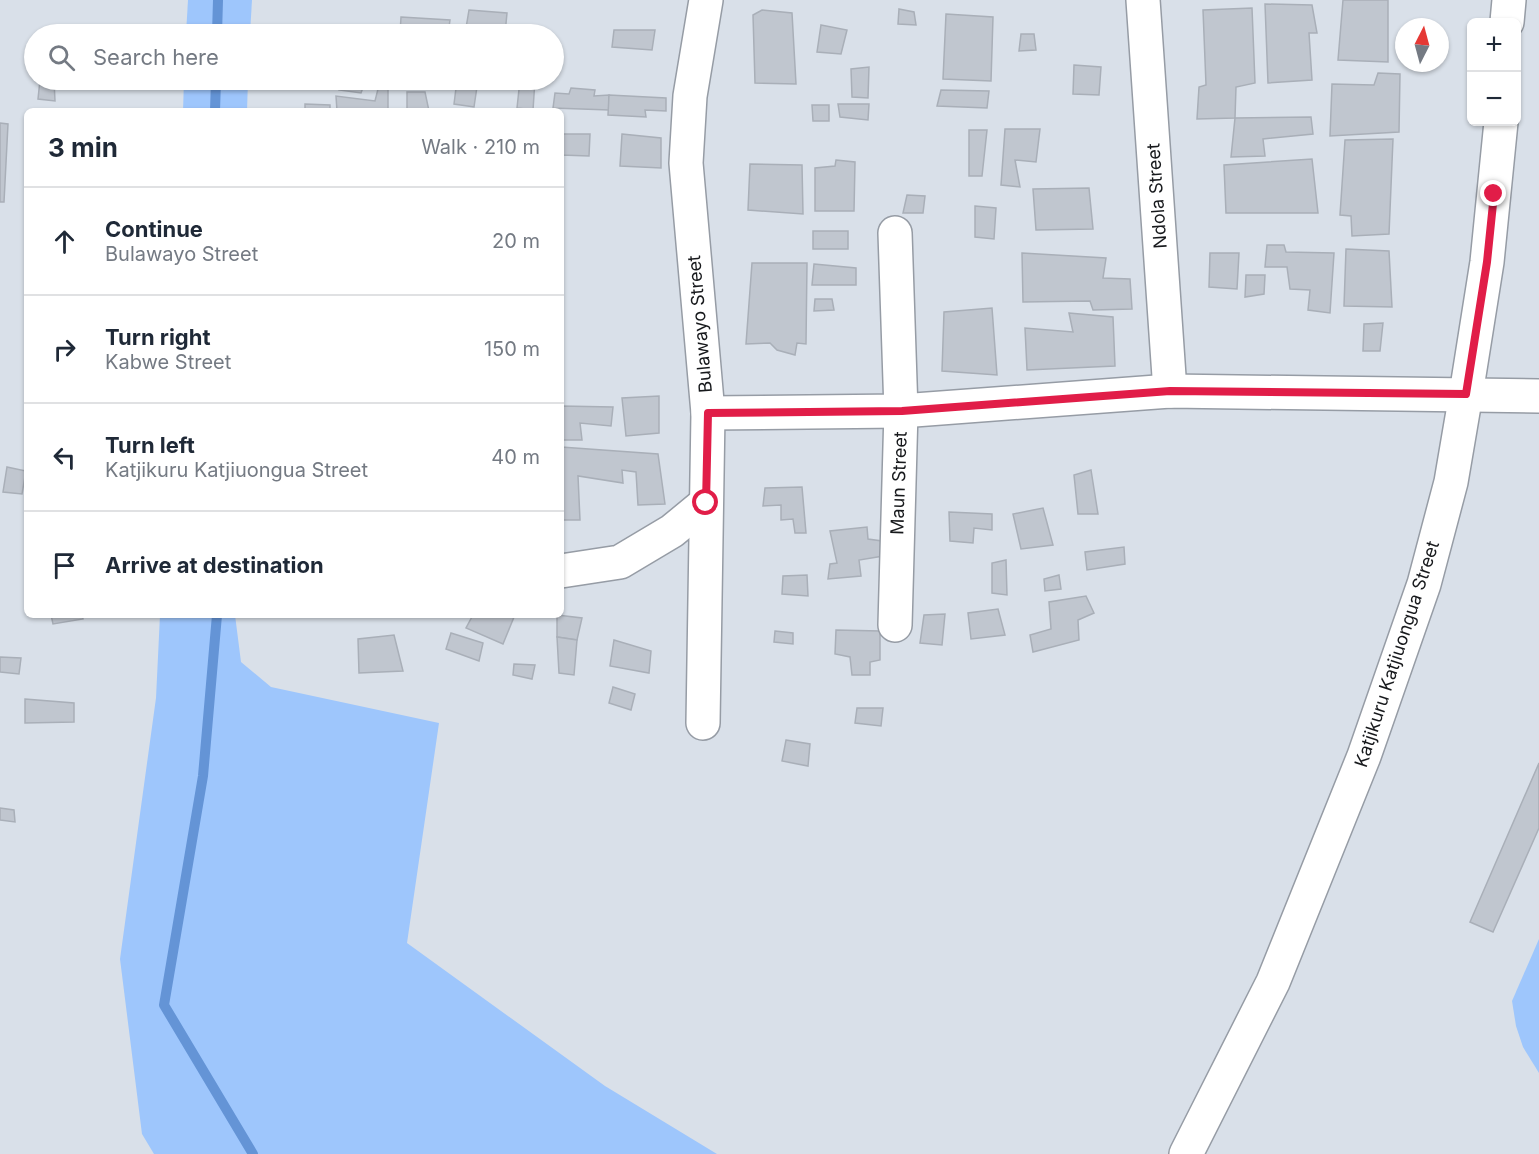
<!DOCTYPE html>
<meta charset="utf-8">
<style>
body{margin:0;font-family:Inter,sans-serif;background:#f6f6f7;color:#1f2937}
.controls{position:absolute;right:18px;top:18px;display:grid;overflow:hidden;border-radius:9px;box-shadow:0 2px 4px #0004}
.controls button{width:54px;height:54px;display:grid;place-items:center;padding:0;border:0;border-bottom:2px solid #e0e1e3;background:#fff;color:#1f2937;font:30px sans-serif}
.compass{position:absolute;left:1395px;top:18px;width:54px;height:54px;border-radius:50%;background:#fff;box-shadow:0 2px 4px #0004;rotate:6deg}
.stop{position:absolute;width:18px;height:18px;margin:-14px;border:4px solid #e11d48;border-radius:50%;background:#fff}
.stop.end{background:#e11d48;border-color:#fff;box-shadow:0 2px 6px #0008}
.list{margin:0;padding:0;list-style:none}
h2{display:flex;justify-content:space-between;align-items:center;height:78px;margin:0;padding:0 24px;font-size:26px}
h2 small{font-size:20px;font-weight:400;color:#747a83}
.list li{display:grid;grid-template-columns:39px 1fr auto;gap:18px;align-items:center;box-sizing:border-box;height:108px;padding:0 24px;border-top:2px solid #e0e1e3}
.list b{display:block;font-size:22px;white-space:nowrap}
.list p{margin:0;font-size:20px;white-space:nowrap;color:#747a83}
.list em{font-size:20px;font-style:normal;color:#747a83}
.icon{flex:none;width:33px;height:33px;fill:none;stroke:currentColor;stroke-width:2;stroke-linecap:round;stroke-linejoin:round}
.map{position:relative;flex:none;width:1539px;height:1154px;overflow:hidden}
.search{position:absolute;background:#fff;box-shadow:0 2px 4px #0004;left:24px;top:24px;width:540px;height:66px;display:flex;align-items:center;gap:15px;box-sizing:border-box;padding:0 21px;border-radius:33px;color:#747a83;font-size:22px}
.panel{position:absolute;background:#fff;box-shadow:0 2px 4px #0004;left:24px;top:108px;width:540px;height:510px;border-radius:9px}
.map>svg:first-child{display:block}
.green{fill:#9ec6fc}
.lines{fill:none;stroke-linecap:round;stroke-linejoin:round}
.stream{stroke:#6494d6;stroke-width:10}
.building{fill:#c0c6cf;stroke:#a9afb8;stroke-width:1.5}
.minor-casing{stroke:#969ca5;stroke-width:36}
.minor{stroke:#fff;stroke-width:33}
.route{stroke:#e11d48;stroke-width:8}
.labels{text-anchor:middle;stroke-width:5;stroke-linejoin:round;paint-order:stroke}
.street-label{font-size:18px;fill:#17191c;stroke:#fff}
</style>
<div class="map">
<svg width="1539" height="1154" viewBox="0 0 1539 1154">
<rect width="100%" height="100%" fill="#d9e0e9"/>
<g class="green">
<path d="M188,0H252L250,34H186Z"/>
<path d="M184,80H248L247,111H183Z"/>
<path d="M160,615H235L241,662L271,687L439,723L407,943L605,1086L717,1154H154L142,1134L120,959L156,698Z"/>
<path d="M1539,939V1073L1523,1047L1516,1026L1512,1001Z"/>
</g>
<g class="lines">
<g class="stream">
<path d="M217,34L218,0"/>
<path d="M215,111L216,80"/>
<path d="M217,615L203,776L164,1005L253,1154"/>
</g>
</g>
<g class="building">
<path d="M1343,0H1388V62L1338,60Z"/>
<path d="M1265,4L1312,5L1317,33H1309L1312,80L1268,83Z"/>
<path d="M1252,8L1255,83L1236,87L1235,118L1197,119L1199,87L1206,85L1203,10Z"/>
<path d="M899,9L914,12L916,25L898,24Z"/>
<path d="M469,10L507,13L505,34H465Z"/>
<path d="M762,10L792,13L796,84L755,83L753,15Z"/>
<path d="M946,14L993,17L991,81L943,79Z"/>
<path d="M401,17L450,20L448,34H400Z"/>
<path d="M821,25L847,30L841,54L817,52Z"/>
<path d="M371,26L390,29L389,34H370Z"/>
<path d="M614,30H655L652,50L612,47Z"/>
<path d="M1021,34H1034L1036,50L1019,51Z"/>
<path d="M1074,65L1101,67L1099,95L1073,94Z"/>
<path d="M869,67L868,98L852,97L851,69Z"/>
<path d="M1378,73L1400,74L1399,132L1330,136L1332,84L1374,85Z"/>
<path d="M40,80H54L55,101L38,99Z"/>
<path d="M295,80H332V86L295,82Z"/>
<path d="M342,80H356L365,82L361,93L339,90Z"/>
<path d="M457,80H478L474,107L454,104Z"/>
<path d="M520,80H535L533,110L517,108Z"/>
<path d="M379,85L388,86V111H337L336,96L375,101Z"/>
<path d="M571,88L595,90L594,96L609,95V110L553,108L555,93L569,94Z"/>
<path d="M941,90L989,91L987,108L937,106Z"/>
<path d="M407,92H425L429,111H407Z"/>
<path d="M609,95L666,98V111L645,110L646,117L608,115Z"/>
<path d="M305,104L330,105V111H305Z"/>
<path d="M838,104H869L868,120L840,117Z"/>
<path d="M812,105H829V121H813Z"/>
<path d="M1311,117L1313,134L1263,139L1265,156L1231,157L1235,118Z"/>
<path d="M0,123L8,124L4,202H0Z"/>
<path d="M1005,129H1040L1036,162L1015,160L1020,187L1001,185Z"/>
<path d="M969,130H987L982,176H969Z"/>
<path d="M561,134H590L589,156L561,155Z"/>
<path d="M622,134L661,138V168L620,166Z"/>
<path d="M1393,139L1389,234L1352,236L1351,216L1340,215L1345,140Z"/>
<path d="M1312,159L1318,213H1226L1224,165Z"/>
<path d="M836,160L855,162L854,211H815V168L835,166Z"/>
<path d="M750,164L802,165L803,214L748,210Z"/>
<path d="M1089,188L1093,229L1036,230L1033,189Z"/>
<path d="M907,195L925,196L923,213H903Z"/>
<path d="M975,206L996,208L994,239L975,237Z"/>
<rect x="813" y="231" width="35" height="18"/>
<path d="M1267,245H1284L1286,252L1334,253L1330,313L1308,310L1310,290L1290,289L1287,267H1265Z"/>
<path d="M1346,249L1389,251L1392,307L1344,306Z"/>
<path d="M1022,253L1106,258L1103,278L1130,279L1132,309L1093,310L1090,301L1023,302Z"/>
<path d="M1210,253H1239L1237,289L1209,287Z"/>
<path d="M752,263H807L806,344L797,343L795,355L777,350L770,343L746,344Z"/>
<path d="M814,264L856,268V285H812Z"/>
<path d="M1246,275H1265L1264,294L1245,297Z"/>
<path d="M815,299H832L834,310L814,311Z"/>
<path d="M992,308L997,375L942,371L944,312Z"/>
<path d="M1069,313L1113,317L1115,366L1027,370L1025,328L1073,332Z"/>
<path d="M1383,323L1380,351H1363L1364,324Z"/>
<path d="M659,396V433L626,436L622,398Z"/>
<path d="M561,406L613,407L611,426L580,423L582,440H561Z"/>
<path d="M561,447L658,454L665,504L638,505L636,472L622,470L623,483L578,476L580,520H561Z"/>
<path d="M7,467L26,471L22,494L3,492Z"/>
<path d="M1091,470L1098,514H1078L1074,475Z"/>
<path d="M802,487L806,533H795L793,519L781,520V505L763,506L765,488Z"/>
<path d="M1043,508L1053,545L1021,549L1013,514Z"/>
<path d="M949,512L992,514V530L974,528L973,543L950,541Z"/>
<path d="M867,527L868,539L882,541L883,556L859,560L861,576L828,579L830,564L837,563L830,531Z"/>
<path d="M1124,547L1125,564L1087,570L1085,552Z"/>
<path d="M1006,560L1007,595L992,593V563Z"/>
<path d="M807,575L808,596L782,594L783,576Z"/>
<path d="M1059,575L1061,589L1045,591L1044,579Z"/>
<path d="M1086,596L1094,613L1078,620L1079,640L1033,652L1030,635L1051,629L1049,602Z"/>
<path d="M998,609L1005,635L971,639L968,613Z"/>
<path d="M945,614L942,645L920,643L924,615Z"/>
<path d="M51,615H82L83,619L53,624Z"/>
<path d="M473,615H511L514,617L503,644L466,628Z"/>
<path d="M557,615L582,618L577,640L557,637Z"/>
<path d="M836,630L880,631V660L870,662V675H852L850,657L835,654Z"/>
<path d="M775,631L793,633V644L774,642Z"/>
<path d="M451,633L483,643L479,661L446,649Z"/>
<path d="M394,635L403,671L359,673L358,639Z"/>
<path d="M557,637L577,640L574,675L559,673Z"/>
<path d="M614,640L651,651L649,673L610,666Z"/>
<path d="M0,657L21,658L19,674L0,672Z"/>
<path d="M514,664L535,665L532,679L513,675Z"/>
<path d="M613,687L635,694L631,710L609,703Z"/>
<path d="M25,699L74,703V722L25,723Z"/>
<path d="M857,708H883L881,726L855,723Z"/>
<path d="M786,740L810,744L808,766L782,761Z"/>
<path d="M1539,763V828L1493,932L1470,922Z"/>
<path d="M0,808L14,810L15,822L0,820Z"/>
</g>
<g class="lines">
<g class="minor-casing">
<g id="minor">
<path d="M1143,0L1170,391"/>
<path d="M1507,22L1509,0"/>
<path d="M708,413L901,411L1170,391L1539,396"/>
<path d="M561,571L620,562L672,531L706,503"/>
<path d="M895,625L901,411L895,233"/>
<path d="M703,723L708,413L686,163L690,96L706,0"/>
<path d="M1186,1154L1273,982L1364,756L1424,584L1451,482L1466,394L1487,262L1501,122"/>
</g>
</g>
<use href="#minor" class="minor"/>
</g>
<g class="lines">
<path class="route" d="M706,503L708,413L902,411L1170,391L1466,394L1487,262L1494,194"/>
</g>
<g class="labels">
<g class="street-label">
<text transform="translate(1157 196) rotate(-94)" y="6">Ndola Street</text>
<text transform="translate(700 324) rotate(-95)" y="6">Bulawayo Street</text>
<text transform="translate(899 483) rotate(-88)" y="6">Maun Street</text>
<text transform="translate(1397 654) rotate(-72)" y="6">Katjikuru Katjiuongua Street</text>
</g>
</g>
</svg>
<div class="controls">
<button>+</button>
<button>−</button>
</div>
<svg class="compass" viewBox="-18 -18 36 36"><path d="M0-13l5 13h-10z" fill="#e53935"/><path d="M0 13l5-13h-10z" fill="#747a83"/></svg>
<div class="stop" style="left:706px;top:503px"></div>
<div class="stop end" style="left:1494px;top:194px"></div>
<div class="search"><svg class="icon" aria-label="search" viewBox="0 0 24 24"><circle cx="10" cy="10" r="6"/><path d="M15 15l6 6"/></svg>Search here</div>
<section class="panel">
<h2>3 min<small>Walk · 210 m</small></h2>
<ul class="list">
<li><svg class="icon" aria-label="ahead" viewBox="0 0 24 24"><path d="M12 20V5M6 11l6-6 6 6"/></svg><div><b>Continue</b><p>Bulawayo Street</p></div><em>20 m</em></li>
<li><svg class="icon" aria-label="right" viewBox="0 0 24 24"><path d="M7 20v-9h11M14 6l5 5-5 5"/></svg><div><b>Turn right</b><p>Kabwe Street</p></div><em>150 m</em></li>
<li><svg class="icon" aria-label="left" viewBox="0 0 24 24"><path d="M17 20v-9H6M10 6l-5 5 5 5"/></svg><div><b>Turn left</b><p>Katjikuru Katjiuongua Street</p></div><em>40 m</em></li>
<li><svg class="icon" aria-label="arrive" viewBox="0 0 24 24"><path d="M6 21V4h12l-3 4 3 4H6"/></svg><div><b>Arrive at destination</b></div></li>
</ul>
</section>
</div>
